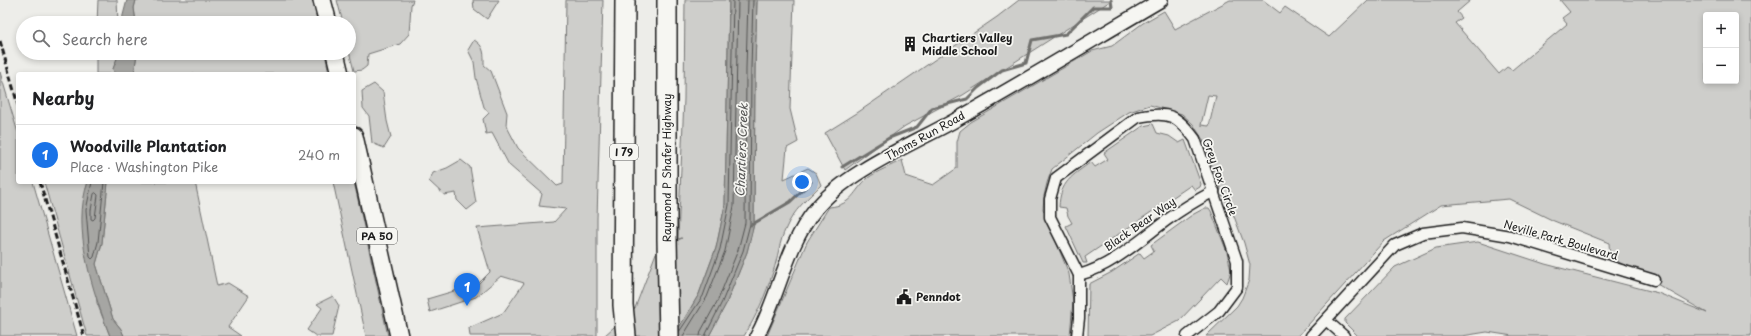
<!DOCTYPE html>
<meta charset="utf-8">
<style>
body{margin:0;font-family:"Playpen Sans",sans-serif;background:#f6f6f6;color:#202124}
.controls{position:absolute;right:12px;top:12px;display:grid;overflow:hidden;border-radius:4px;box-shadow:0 2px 6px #0003}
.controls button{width:36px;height:36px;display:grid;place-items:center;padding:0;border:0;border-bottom:1px solid #e0e0e0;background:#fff;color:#202124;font:20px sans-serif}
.you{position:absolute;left:802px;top:182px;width:14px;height:14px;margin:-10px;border:3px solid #fff;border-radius:50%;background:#1a73e8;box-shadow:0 0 0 6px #1a73e833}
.badge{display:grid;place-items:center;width:26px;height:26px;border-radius:50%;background:#1a73e8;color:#fff;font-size:13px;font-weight:700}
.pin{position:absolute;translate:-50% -33px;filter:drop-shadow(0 1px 2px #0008)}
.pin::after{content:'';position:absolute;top:21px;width:14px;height:12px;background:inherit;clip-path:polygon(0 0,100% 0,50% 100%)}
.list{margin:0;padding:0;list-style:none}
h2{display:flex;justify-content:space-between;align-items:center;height:52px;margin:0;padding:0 16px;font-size:17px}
h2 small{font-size:13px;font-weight:400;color:#757577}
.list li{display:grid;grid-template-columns:26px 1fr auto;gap:12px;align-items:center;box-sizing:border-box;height:60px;padding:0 16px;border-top:1px solid #e0e0e0}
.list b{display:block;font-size:15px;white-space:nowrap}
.list p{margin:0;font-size:13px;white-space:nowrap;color:#757577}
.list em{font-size:13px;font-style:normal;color:#757577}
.icon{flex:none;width:22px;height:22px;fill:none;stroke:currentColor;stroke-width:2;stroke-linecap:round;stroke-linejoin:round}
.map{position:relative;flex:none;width:1751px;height:336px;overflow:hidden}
.search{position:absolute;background:#fff;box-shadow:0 2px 6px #0003;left:16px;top:16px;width:340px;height:44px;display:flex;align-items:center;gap:10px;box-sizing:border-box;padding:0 14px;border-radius:22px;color:#757577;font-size:15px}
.panel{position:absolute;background:#fff;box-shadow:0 2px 6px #0003;left:16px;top:72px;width:340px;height:112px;border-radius:4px}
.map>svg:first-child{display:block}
.green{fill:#cececb;stroke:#757574;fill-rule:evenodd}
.water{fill:#a6a6a3;stroke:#6f6f6d}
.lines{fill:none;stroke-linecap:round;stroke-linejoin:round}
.shore{stroke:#535352;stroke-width:1}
.stream{stroke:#6f6f6d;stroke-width:3}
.minor-casing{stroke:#1c1c1c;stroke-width:13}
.tertiary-casing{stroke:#1c1c1c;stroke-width:16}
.primary-casing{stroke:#1c1c1c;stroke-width:20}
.motorway-casing{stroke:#1c1c1c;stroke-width:22}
.minor{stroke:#f6f6f2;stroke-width:10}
.tertiary{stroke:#f6f6f2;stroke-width:13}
.primary{stroke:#f6f6f2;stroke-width:17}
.motorway{stroke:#f6f6f2;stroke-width:19}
.rail{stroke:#1c1c1c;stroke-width:3;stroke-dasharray:6 3;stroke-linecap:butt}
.labels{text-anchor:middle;stroke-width:3.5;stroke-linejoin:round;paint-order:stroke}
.shield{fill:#f6f6f2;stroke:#5d5d5c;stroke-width:1}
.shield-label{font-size:10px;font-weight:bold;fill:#1c1c1c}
.poi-label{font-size:11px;font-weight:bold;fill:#1c1c1c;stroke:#f6f6f2;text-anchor:start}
.street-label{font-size:11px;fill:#1c1c1c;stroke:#f6f6f2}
.water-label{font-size:12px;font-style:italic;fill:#535352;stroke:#f6f6f2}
</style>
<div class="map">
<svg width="1751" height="336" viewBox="0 0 1751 336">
<rect width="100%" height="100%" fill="#edede9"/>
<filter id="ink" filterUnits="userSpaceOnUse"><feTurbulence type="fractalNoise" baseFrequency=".025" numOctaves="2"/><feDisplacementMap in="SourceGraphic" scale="8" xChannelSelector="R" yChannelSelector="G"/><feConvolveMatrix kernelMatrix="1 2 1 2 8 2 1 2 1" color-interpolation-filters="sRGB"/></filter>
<g filter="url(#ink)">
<g class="green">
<path d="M98,0H117L118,23H97Z"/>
<path d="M136,0H312L318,23H136L134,8Z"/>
<path d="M337,0H413L411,5L409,34L400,44L368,54L367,66L362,70L354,71L349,51V23H343Z"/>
<path d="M473,0H499L487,19L474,9Z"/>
<path d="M566,0H603L597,219V336H470L469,328L503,313L524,283L501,276L476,297L430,312L427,299L478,284L490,272L477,228L554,222L566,209L539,206L542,194L509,165L492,133L486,134L483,119L489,113L484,107L476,78L474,62L468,50L474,40C485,46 484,55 484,65L491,71L507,113L506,125L518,148L557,186L563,184Z"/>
<path d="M685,0H729L725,205L716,248L699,294L680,326L671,336H604L635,308L656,253L682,238L678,239L684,99Z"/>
<path d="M757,0H794L790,109L798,142L787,148L784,179L808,168L816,173L821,185C808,198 793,211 786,228C779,242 778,258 773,272C766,294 756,317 744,336H709L726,304L747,252L754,224L755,68Z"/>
<path d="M1019,0H1112L963,95L905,126L845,170L825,133L857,113L997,17Z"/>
<path d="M1230,0H1263L1280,13L1285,7L1329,37L1368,0H1471L1457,12L1462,18L1455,23L1499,74L1507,67L1512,70L1567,24L1562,18L1570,12L1560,0H1751V336H1513L1487,332L1462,336H1358L1345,323V319L1395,267L1436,248L1478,242L1545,264L1658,293L1707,313L1610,257L1609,243L1554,221L1509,199L1441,205L1384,241L1298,336H1206L1237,306L1242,298L1249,280L1250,265L1244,243L1232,211L1223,196L1203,140L1193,124L1182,114L1150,105L1129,112L1097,133L1052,169L1047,183L1044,196L1043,209L1069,274L1073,301L1070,336H767L807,242L829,207C853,205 853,191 868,178C877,171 891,166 902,160L906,176L933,185L957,168V142L960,131L971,122L1092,51L1112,46L1143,23L1164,11L1175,29ZM1706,15H1736V81H1706ZM1208,95L1216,96L1209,126L1201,125Z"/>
<path d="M96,53H119L113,69L115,74H96Z"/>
<path d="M137,53H325L329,74H134Z"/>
<path d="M0,72L18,133V182H33L77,336H0Z"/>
<path d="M374,84L383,92L387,121L391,137L384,148L372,143L369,116L363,108L362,91Z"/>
<path d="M1153,124L1157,133L1169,136L1179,143L1185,140L1201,184L1200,187L1195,190L1191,185L1085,257L1087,263H1083L1066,226L1072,223L1068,216L1066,208L1059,207C1060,182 1072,176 1091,162L1095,167L1108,159L1104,153L1143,126Z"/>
<path d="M461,160L470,167L476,203L467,210L457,200L456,193L444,195L429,181L433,173L447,168Z"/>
<path d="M44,182H88L86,189L97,303L110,336H87Z"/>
<path d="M108,182H195L217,286L228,283L249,296L228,327L241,336H124L121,329L113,319L96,264L102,243Z"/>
<path d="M333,182H354L388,336H366Z"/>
<path d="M1205,208H1209L1211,211L1227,252L1231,271L1227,283L1221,277L1179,321L1150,336H1088L1089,284L1112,272L1140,253L1144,258L1154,251L1151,245L1192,215Z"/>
<path d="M333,296L339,306L332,336H316L307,330L322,308L317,304Z"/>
</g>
<g class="water">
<path d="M127,0H136L134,8L136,23H121Z"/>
<path d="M729,0H757L755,68L754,224L747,252L726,304L709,336H671L680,326L699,294L716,248L725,205Z"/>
<path d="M119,53H137L134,74H115L113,69Z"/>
<path d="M88,182H108L102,243L96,264L113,319L121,329L124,336H110C93,292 71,228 88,182Z"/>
</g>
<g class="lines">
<g class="shore">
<path d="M92,182L86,210L90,257L92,259L94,257L98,242L104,182"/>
<path d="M96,193L98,195L95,218L93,220L91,219V210L94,194Z"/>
<path d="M679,332L703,296L720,249L729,205L733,0"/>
<path d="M683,336L707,297L725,251L734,206L738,0"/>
<path d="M700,336L701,331L718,300L738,250L745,223L746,68L748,0"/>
<path d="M705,336L722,302L743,251L750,224L751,68L753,0"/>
</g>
<g class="stream">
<path d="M842,167L889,138L917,127L932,108L967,99L978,88L1002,70L1026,63L1032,40L1066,34L1093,7H1112L1111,0"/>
<path d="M751,225L790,202L811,182"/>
</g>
<g class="minor-casing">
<g id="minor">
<path d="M1079,275C1112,266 1140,240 1167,220C1182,209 1197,200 1214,191"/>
<path d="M1326,320L1344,336"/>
<path d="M1077,336L1079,318V275L1050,217V199L1056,178L1138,117C1169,111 1177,115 1195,139L1237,261V287L1219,311L1187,336"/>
<path d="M1311,336L1395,245L1423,233L1462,228L1510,236L1654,280"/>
</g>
</g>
<g class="tertiary-casing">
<path id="tertiary" d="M757,336C779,296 786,246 815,210C844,173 910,145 952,122C1022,83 1091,41 1161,0"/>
</g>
<g class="primary-casing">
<g id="primary">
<path d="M322,0L328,23"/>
<path d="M335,53L340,74"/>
<path d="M354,136L399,336"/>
</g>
</g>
<g class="motorway-casing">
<g id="motorway">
<path d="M625,0L623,305L626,336"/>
<path d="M667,0V239L669,336"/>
</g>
</g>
<use href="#minor" class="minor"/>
<use href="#tertiary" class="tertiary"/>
<use href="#primary" class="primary"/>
<use href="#motorway" class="motorway"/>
<g class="rail">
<path d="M0,41L18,105"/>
<path d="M40,182L84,336"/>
</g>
</g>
</g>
<defs>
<g id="building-bare" transform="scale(1.2)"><path d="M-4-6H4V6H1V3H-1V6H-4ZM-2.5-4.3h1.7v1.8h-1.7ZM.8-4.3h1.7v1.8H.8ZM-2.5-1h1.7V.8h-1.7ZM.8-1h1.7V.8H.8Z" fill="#1c1c1c" stroke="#f6f6f2" stroke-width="2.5" paint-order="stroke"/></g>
<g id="civic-bare" transform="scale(1.2)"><path d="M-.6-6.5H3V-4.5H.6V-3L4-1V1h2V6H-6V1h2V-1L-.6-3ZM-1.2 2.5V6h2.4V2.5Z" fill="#1c1c1c" stroke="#f6f6f2" stroke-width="2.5" paint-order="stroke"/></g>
</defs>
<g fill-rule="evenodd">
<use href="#building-bare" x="910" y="44"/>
<use href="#civic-bare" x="904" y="297"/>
</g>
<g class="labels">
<g class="shield">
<rect x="610" y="144" width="28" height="16" rx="3"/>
<rect x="357" y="228" width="40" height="16" rx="3"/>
</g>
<g class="shield-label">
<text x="624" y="156">I 79</text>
<text x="377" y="240">PA 50</text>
</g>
<g class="poi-label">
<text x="922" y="42">Chartiers Valley<tspan x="922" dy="13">Middle School</tspan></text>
<text x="916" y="301">Penndot</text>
</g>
<g class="street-label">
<text transform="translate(925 136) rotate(-29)" y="4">Thoms Run Road</text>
<text transform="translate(667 168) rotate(-90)" y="4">Raymond P Shafer Highway</text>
<text transform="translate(1220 177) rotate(70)" y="4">Grey Fox Circle</text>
<text transform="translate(1140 224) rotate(-35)" y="4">Black Bear Way</text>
<text transform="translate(1561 240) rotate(16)" y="4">Neville Park Boulevard</text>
</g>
<g class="water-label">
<text transform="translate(742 150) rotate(-88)" y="4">Chartiers Creek</text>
</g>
</g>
</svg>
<div class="controls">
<button>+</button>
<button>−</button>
</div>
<div class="you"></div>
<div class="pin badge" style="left:467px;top:306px">1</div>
<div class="search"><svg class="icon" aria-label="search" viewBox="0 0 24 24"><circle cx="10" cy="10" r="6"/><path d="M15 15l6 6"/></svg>Search here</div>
<section class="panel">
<h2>Nearby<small></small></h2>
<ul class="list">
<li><span class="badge">1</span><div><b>Woodville Plantation</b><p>Place · Washington Pike</p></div><em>240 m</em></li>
</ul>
</section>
</div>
